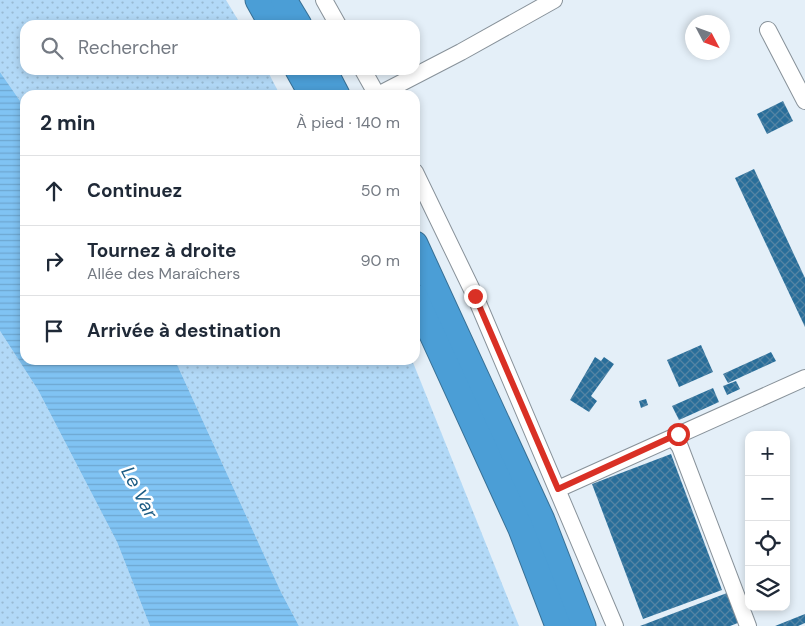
<!DOCTYPE html>
<html lang="fr">
<meta charset="utf-8">
<style>
body{margin:0;font-family:"DM Sans",sans-serif;background:#f6f6f7;color:#1f2937}
.controls{position:absolute;right:15px;bottom:15px;display:grid;overflow:hidden;border-radius:10px;box-shadow:0 2px 8px #0003}
.controls button{width:45px;height:45px;display:grid;place-items:center;padding:0;border:0;border-bottom:1px solid #e0e1e3;background:#fff;color:#1f2937;font:25px sans-serif}
.compass{position:absolute;left:685px;top:15px;width:45px;height:45px;border-radius:50%;background:#fff;box-shadow:0 2px 8px #0003;rotate:131deg}
.stop{position:absolute;width:15px;height:15px;margin:-11px;border:4px solid #d93025;border-radius:50%;background:#fff}
.stop.end{background:#d93025;border-color:#fff;box-shadow:0 1px 5px #0008}
.list{margin:0;padding:0;list-style:none}
h2{display:flex;justify-content:space-between;align-items:center;height:65px;margin:0;padding:0 20px;font-size:21px}
h2 small{font-size:16px;font-weight:400;color:#747a83}
.list li{display:grid;grid-template-columns:32px 1fr auto;gap:15px;align-items:center;box-sizing:border-box;height:70px;padding:0 20px;border-top:1px solid #e0e1e3}
.list b{display:block;font-size:19px;white-space:nowrap}
.list p{margin:0;font-size:16px;white-space:nowrap;color:#747a83}
.list em{font-size:16px;font-style:normal;color:#747a83}
.icon{flex:none;width:28px;height:28px;fill:none;stroke:currentColor;stroke-width:2;stroke-linecap:round;stroke-linejoin:round}
.map{position:relative;flex:none;width:805px;height:626px;overflow:hidden}
.search{position:absolute;background:#fff;box-shadow:0 2px 8px #0003;left:20px;top:20px;width:400px;height:55px;display:flex;align-items:center;gap:12px;box-sizing:border-box;padding:0 18px;border-radius:15px;color:#747a83;font-size:19px}
.panel{position:absolute;background:#fff;box-shadow:0 2px 8px #0003;left:20px;top:90px;width:400px;height:275px;border-radius:15px}
.map>svg:first-child{display:block}
.grass{fill:url(#grass-dots)}
.water{fill:url(#water-rules)}
.building{fill:url(#building-cross-hatch)}
.lines{fill:none;stroke-linecap:round;stroke-linejoin:round}
.minor-casing{stroke:#88929a;stroke-width:18}
.highway-casing{stroke:#376f94;stroke-width:27}
.minor{stroke:#fff;stroke-width:16}
.highway{stroke:#4b9ed6;stroke-width:25}
.route{stroke:#d93025;stroke-width:6}
.labels{text-anchor:middle;stroke-width:5;stroke-linejoin:round;paint-order:stroke}
.water-label{font-size:19px;font-style:italic;fill:#1d5d85;stroke:#fff}
</style>
<div class="map">
<svg width="805" height="626" viewBox="0 0 805 626">
<defs>
<pattern id="grass-dots" width="8" height="8" patternUnits="userSpaceOnUse" patternTransform="scale(1.25)"><rect width="8" height="8" fill="#b2d9f7"/><path d="M2 2h.1M6 6h.1" fill="none" stroke="#98bad3" stroke-width="1.8" stroke-linecap="round"/></pattern>
<pattern id="water-rules" width="6" height="5" patternUnits="userSpaceOnUse" patternTransform="scale(1.25)"><rect width="6" height="5" fill="#80c3f3"/><path d="M0 2.5h6" fill="none" stroke="#6ea7d0"/></pattern>
<pattern id="building-cross-hatch" width="8" height="8" patternUnits="userSpaceOnUse" patternTransform="scale(1.25)"><rect width="8" height="8" fill="#296e9a"/><path d="M0 0l8 8M0 8l8-8" fill="none" stroke="#5484a4"/></pattern>
</defs>
<rect width="100%" height="100%" fill="#e4eff8"/>
<g class="grass">
<path d="M0,0H226L241,25H25V70H267L280,95H25V108L0,72Z"/>
<path d="M0,331L38,390L117,542L150,626H0Z"/>
<path d="M175,360H412L519,626H299L281,592Z"/>
</g>
<path class="water" d="M0,72L25,108V360H175L281,592L299,626H150L117,542L38,390L0,331Z"/>
<g class="building">
<path d="M783,101L793,121L767,134L757,114Z"/>
<path d="M754,169L805,278V327L735,178Z"/>
<path d="M701,345L713,372L679,387L667,360Z"/>
<path d="M771,352L776,361L728,383L723,374Z"/>
<path d="M595,357L601,361L604,357L614,364L591,396L597,401L589,412L570,400Z"/>
<path d="M736,381L740,389L727,395L723,386Z"/>
<path d="M713,388L719,402L679,420L672,406Z"/>
<path d="M646,399L648,405L641,408L639,401Z"/>
<path d="M671,454L722,590L643,619L592,484Z"/>
<path d="M727,593L738,623L730,626H640Z"/>
<path d="M805,614V623L798,626H775Z"/>
</g>
<g class="lines">
<g class="minor-casing">
<g id="minor">
<path d="M324,0L338,25"/>
<path d="M768,30L805,101"/>
<path d="M363,70L377,95"/>
<path d="M378,95L461,52L554,0"/>
<path d="M415,172L475,296L615,626"/>
<path d="M673,437L680,447L748,626"/>
<path d="M558,489L805,378"/>
</g>
</g>
<g class="highway-casing">
<g id="highway">
<path d="M258,0L272,25"/>
<path d="M284,0L299,25"/>
<path d="M298,70L312,95"/>
<path d="M324,70L337,95"/>
<path d="M415,244L542,520L583,626"/>
<path d="M415,297L521,529L558,626"/>
</g>
</g>
<use href="#minor" class="minor"/>
<use href="#highway" class="highway"/>
</g>
<g class="lines">
<path class="route" d="M475,296L558,489L678,434"/>
</g>
<g class="labels">
<g class="water-label">
<text transform="translate(140 492) rotate(62)" y="7">Le Var</text>
</g>
</g>
</svg>
<div class="controls">
<button>+</button>
<button>−</button>
<button><svg class="icon" aria-label="locate" viewBox="0 0 24 24"><circle cx="12" cy="12" r="6"/><path d="M12 2v4M12 18v4M2 12h4M18 12h4"/></svg></button>
<button><svg class="icon" aria-label="layers" viewBox="0 0 24 24"><path d="M12 4l9 5-9 5-9-5zM3 14l9 5 9-5"/></svg></button>
</div>
<svg class="compass" viewBox="-18 -18 36 36"><path d="M0-13l5 13h-10z" fill="#e53935"/><path d="M0 13l5-13h-10z" fill="#747a83"/></svg>
<div class="stop" style="left:678px;top:434px"></div>
<div class="stop end" style="left:475px;top:296px"></div>
<div class="search"><svg class="icon" aria-label="search" viewBox="0 0 24 24"><circle cx="10" cy="10" r="6"/><path d="M15 15l6 6"/></svg>Rechercher</div>
<section class="panel">
<h2>2 min<small>À pied · 140 m</small></h2>
<ul class="list">
<li><svg class="icon" aria-label="ahead" viewBox="0 0 24 24"><path d="M12 20V5M6 11l6-6 6 6"/></svg><div><b>Continuez</b></div><em>50 m</em></li>
<li><svg class="icon" aria-label="right" viewBox="0 0 24 24"><path d="M7 20v-9h11M14 6l5 5-5 5"/></svg><div><b>Tournez à droite</b><p>Allée des Maraîchers</p></div><em>90 m</em></li>
<li><svg class="icon" aria-label="arrive" viewBox="0 0 24 24"><path d="M6 21V4h12l-3 4 3 4H6"/></svg><div><b>Arrivée à destination</b></div></li>
</ul>
</section>
</div>
